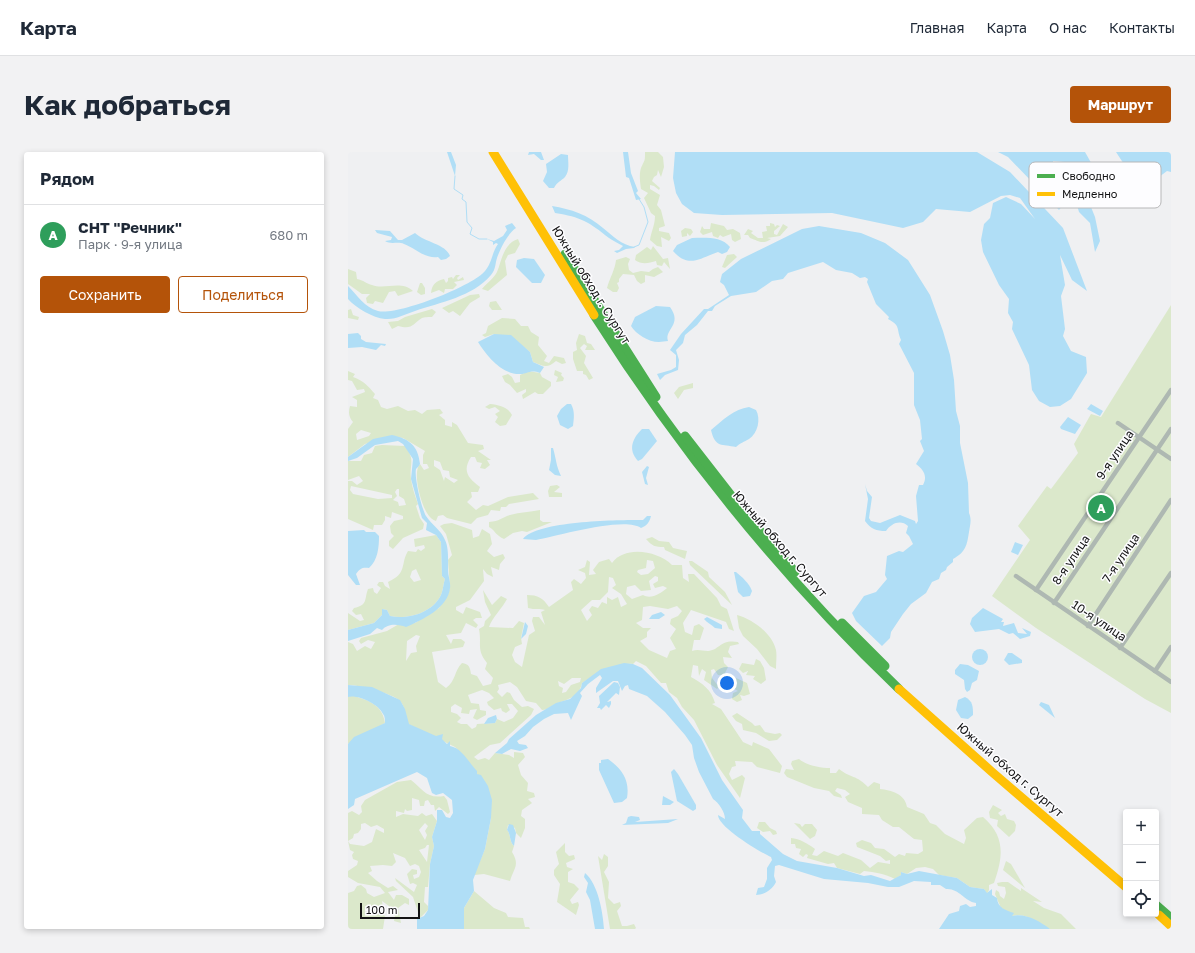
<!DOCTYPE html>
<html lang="ru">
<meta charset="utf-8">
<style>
body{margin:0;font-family:"Golos Text",sans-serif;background:#f2f2f3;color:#1f2937}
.controls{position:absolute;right:12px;bottom:12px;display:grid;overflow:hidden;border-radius:4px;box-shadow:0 2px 6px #0003}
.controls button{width:36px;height:36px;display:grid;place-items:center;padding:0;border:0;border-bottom:1px solid #e0e1e3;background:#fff;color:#1f2937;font:20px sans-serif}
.scale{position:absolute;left:12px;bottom:10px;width:60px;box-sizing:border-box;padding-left:4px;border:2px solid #131314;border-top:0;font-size:11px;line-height:14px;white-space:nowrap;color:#131314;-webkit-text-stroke:3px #fdfdff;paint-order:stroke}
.you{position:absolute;left:379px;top:531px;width:14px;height:14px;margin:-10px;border:3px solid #fff;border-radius:50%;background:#1a73e8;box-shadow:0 0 0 6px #1a73e833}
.badge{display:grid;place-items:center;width:26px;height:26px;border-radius:50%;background:#b45309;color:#fff;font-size:13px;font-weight:700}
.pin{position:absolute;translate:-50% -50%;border:2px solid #fff;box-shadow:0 1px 4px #0006}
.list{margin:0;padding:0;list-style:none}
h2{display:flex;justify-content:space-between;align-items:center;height:52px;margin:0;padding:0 16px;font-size:17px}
h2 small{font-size:13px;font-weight:400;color:#747a83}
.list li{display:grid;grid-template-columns:26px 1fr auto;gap:12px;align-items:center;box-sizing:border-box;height:60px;padding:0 16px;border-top:1px solid #e0e1e3}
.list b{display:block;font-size:15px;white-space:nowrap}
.list p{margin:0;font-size:13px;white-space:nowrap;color:#747a83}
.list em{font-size:13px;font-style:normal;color:#747a83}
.actions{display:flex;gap:8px;padding:12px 16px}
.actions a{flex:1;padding:9px 0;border:1px solid #b45309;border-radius:4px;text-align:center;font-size:14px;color:#b45309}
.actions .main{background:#b45309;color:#fff}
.icon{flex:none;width:22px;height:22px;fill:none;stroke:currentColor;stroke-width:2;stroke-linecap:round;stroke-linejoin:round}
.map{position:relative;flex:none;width:823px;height:777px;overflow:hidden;border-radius:4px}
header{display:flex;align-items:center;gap:24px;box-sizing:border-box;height:56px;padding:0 20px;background:#fff;border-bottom:1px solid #e0e1e3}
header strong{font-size:19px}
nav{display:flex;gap:22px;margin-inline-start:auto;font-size:14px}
.intro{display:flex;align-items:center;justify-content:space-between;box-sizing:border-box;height:96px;padding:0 24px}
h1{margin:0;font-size:28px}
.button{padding:10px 18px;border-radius:4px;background:#b45309;color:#fff;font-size:14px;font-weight:700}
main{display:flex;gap:24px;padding:0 24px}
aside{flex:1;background:#fff;border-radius:4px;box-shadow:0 2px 6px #0003}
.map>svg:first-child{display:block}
.green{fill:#dbe8cb;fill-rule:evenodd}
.water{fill:#b0def6}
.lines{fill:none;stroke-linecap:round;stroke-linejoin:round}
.stream{stroke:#b0def6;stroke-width:1}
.street{stroke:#aeb8b2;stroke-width:4.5}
.fast{stroke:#4caf50;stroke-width:9}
.slow{stroke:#ffc107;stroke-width:9}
.labels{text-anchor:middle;stroke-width:3;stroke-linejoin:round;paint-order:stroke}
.street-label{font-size:12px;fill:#131314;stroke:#fdfdff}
.key{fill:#fdfdff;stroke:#b7b7b8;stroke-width:1}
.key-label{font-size:11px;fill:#131314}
</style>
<header>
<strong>Карта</strong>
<nav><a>Главная</a><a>Карта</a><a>О нас</a><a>Контакты</a></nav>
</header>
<div class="intro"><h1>Как добраться</h1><a class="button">Маршрут</a></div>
<main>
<aside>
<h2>Рядом<small></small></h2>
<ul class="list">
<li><span class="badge" style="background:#2e9e5b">A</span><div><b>СНТ &quot;Речник&quot;</b><p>Парк · 9-я улица</p></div><em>680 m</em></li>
</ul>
<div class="actions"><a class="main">Сохранить</a><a>Поделиться</a></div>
</aside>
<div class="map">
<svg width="823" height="777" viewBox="0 0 823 777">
<rect width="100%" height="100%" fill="#eff0f2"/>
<g class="green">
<path d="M297,0H310L315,5L316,15L313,25L310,18L309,23L306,25L304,29L312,36L311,38L306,34L302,33V37L312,43L309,53L313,58L317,74L311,76V79L321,81L323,86L321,89L313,85L314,95L309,94L302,88C303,80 307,73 307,64L303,61L296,46L300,41L293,37C292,30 291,22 293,16C297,7 297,10 297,0Z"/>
<path d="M363,71L376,74L379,78L385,77L392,81L393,87L387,90L384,88L383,82L375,85L372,83L370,86L365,84L364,80L355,83L352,80L354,74L356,77H362Z"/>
<path d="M422,71L426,72L427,75L429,73L432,74L426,79V82L429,83L435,72L440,75L432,84L419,86L423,87C414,93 411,89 402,86L400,83H396L400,77L405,79L403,81L410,86H415L414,80L419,79L418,74H422Z"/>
<path d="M337,76L343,77L345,80L342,84L339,81V84L334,85L333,79Z"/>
<path d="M170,87L172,92L167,101L160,103L157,109L159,123L140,139L134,137C138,132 146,126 149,120C154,108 155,92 170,87Z"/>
<path d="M305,94L315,107L320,106L322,117L316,110L314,114L309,113L308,109C301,111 294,113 287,108L288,103L299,95L303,98Z"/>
<path d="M386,102L389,105L377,116L374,115L379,103Z"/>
<path d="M278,105L282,107L280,112L281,118L285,121L293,119L301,120L305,117L310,115L315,120L306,125L297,123V130L293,132L289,129L286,123L275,122L271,127V130L269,131L271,136L269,140H265L259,136C262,125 267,118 268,108Z"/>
<path d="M0,117L8,120L9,127C15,128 19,132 24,133C37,138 53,128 65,139L50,144L47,139L41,140L35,151L27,149L25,152L19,151L18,146L22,142H14L0,132Z"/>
<path d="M108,123H112L109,126L110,128L115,125L116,128L106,130L109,133L105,137H97L96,141L91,138L83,141C84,132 88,129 96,127L98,131L100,129V126L104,125L105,127Z"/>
<path d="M72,131H74L77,136V142L73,143L69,140Z"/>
<path d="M131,142L132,145L122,151L112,164L105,159L101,161L94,156L122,143Z"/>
<path d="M148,149L154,158H144L141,154L142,150Z"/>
<path d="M823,153V561L797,547L688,476L644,444L682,388L670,374L699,334L703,337L730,301L726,292L743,262L753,265Z"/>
<path d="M3,157L5,163L11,165L10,168L0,166V158Z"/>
<path d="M84,157L88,160L84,165C81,165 76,165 74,166C64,172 65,178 50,174L44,177L40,170L50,169L57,165Z"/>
<path d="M154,166L167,167L173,174H180L183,180L191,185L190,193L199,204L196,209L201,211L206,204L216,206L218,211L214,212L208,209C199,217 195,214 185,210L182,200L172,192L146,182L137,185L134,183L138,181L140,174Z"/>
<path d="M231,182L237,184L239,191L243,192L247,198H237L239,194L236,192L232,196L238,204L236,211L245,226L241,228L238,223L235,222V219H229L225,207V200L229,198L228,191Z"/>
<path d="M207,218L214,221L213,223L216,226L215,229L208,230L210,225L206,223Z"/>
<path d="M0,219L7,222L5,225C16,229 20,234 27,242L25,246L30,248L33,255L39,257L50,254L60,259L67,258L74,262L79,258L92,257L95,261L91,263L97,268V273L104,275V270L109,273L120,291L135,293L136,297L130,299L143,308H139L142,313L137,317L132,316L134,311L129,310L127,305H123C114,319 120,326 132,335L130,340H123L124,345L119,350L128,358L135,353L140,354L160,345L185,341L191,347L161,352L158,355H153L152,359L143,358L140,363L129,366L123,372L99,366L95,363L90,364L88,369C85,368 81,365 79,361C73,352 64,320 72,312L76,318L81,316L79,312H75V303L77,299L55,286L44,284L17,292L0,305V277L5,270C1,265 0,261 2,254L9,255V248L4,245L17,240L16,237L9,238L4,229L0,228ZM13,278L23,281L21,284L9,288L8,282ZM86,308L92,310L95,318L101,319L102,325L110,328L106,331L97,325L96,329L92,318L86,314Z"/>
<path d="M180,219L192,221L194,225L203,230V234L195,242H190L187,240L175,247L174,243L178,240V237L169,241L162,233L157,230L154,224L160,222L164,225L167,231L172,230V223Z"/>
<path d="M345,231V236L336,238L330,247L326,241L331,235Z"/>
<path d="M142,252C151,253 160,255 164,263L158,273L152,274L147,270L150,265L147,262L152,259L147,255L141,257L137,255Z"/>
<path d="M34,293L57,294C68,309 61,311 63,327C64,335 67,344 70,352L68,354L72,366L76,372L75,377L55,386L45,397L41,394V389L46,384L43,381L42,374L46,369L55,367V364L44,360L43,366L37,364V368L34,373H26L25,378L0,367V329H4L9,333L15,329L11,324L0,328V309H13L16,303L24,301L27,294ZM3,334L44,343V346L30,347L5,342L2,338ZM49,337H51V344L56,347L58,353L51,354L50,350L45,348L49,344L47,340Z"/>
<path d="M209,333L212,335L206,340L214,341V345H201L200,339L202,334Z"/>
<path d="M192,358V368L195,370H204L179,380L174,379L165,381L156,387C147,383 147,378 141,375V370C152,369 153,366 162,363C172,360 182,360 192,358Z"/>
<path d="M104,371L124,378L125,386L131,384L134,377L142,382L144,392L139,399L146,405L155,402L157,406L152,412L151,418L143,415L145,425L139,422L135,417L136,429L122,448L108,455V458L115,462L118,455L132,460L134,466H128L125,468L130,473L128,476L118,471L113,481L98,483L103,492L105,487H113L117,490L115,495L84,500L90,530L98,536C108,529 106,519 114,511C121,512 122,515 123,522L129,524L135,534L143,532L145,526L137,517L139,511C128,497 134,493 131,477L136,474L137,469L143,463L137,450L135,438L144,453L153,444L159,447C154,457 145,464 141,475L165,476L171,469L176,471L173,486L174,492L167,495L164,503L167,510L174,515L181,483L187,479L184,469L185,465H191L197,473L193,460L197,458C192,456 187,458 180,456L179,443C190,443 195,446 201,455L225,438L223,430L226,427L233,432L238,426L237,421L230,418L237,415L239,408L242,410L241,423L248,422L245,418L251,410L261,407L264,411C277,393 310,399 324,413H334L335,426L341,430L340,422H346L369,446L373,454L379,457L386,479L381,477L378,470L343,458L335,471L337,480L344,483L346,474L351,472L356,476L352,488H346L344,499C350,497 354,499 360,499C372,498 372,487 390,490L391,492L382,494L380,500L384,506L375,505L376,511L380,515L376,523H370L366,517L363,518L364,526L371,535L369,537L356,528L358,520L354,517L351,524L350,514L345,513L343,525C355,532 363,537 367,551L364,552L373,557L395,590L404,594L405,590L421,597L434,614L432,621L409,615L404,610L387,609L388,614L384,615L381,622L384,628L394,623L397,626L392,646L369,613L346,568L334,555L329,546L321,540L318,531H313L298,514L288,509L285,512C268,510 248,522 234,531C231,546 219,547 208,552C202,554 200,558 194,558L188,551L178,549L169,535L162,530L150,533L151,537L149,540L154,545L159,540L162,541L166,548L174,555L180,554L186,557L183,563L152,591L142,593L126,605L130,608L137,606L141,608L147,601L161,603L166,606V600L175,601L177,605L170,613L173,623L180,631L179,639L186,641L187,645L180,647L184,651L174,658L173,664L177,667V676L173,686L168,681L167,676L160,673L159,678C163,682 161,689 166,694L164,700C172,713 166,716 162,729L136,722L126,723L137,697L143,666L129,622L114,602L107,595L60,572C58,565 57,554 52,549C44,541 11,533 0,533V490L5,492L9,499L17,494L23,497L27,490L20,488L13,492L11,489L13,486L39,479L51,472L67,471L91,456L102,436L100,408L104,403L98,382L92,374L96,372ZM299,408L305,409L307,416L300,422L293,423L289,420L290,418L298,416ZM307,424L310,425V429L305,432L307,436L315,434L319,436C313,441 303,448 295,443L284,447L278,442L279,435L287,433L293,439L303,438L301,429ZM261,425L265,426L268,433L264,436L273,442L279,452L273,455L270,445L264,448L259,445V452L254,450L250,456L244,454L241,458L244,463L239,469L233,458L244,448H252L260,440ZM302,454L320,457L329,454L334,459L330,464L323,467L322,472L328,477L322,486L328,497L322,499L319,506L301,498L292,489L299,485V480L303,476H295L288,471L294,468L295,455ZM68,483L72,484L68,494L69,500L63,501L58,509L59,489ZM224,526H233L232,530L223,533L218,540L214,541L215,536L211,534L210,529L216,532ZM134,538L141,541L146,546L139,550L140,553L146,558L153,556L154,559L158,561L162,558L159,552H164L170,559L165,566L156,570L149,567L147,571L129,572L128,575L124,577L119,572H113L109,570L113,566L109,562L103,560V555L107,552L114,556L113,561L121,562L122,558L129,557L125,566L129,568L138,563V559L132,558L131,552L123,551L120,543Z"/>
<path d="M88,383L93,390L94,424L97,427C95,433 95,440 92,445C83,461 59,468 42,464L39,458L34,457V463L26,471L0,478V461L12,469L16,468L13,462L8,463L4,459L6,456C20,453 16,448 20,437L25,436L26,440L29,442L33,436L29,433L31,430H35L37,434L42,437L40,430C60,421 52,412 60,399L68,400L70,397L73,399L77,396L76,393L67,395L66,387ZM68,417L73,428L66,430L62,425L64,419Z"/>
<path d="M304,385L311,389L321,390L325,396L339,399L337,407L317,398L316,395C307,395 304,394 298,387Z"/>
<path d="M341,409H344L360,420L361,425L377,440L384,453L342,413Z"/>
<path d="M389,463C404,467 424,481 428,498C429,503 428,511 428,517L422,514L409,497L395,484L391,476Z"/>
<path d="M408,507L412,509L416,516L418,528L413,532L405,527L407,524L398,523L400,519L395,521L391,517L394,511L406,513Z"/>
<path d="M382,526H388L399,531L402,542L396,544L392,543L394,548L389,550L384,547L385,541L390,539L378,532Z"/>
<path d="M4,543C21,549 34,552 37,571L0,592V545Z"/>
<path d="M389,561L404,571L407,574L412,573L417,580L427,582L432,581L434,583L429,588L421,589L408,581L395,578L394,572L388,569L384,564Z"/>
<path d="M451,607C458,613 472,616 482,616V621H488L491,617C502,626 509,623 520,635L526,630L532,632V637C543,638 557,642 559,655L576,662L582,671L588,673L597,682L616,692L618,686L616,678L629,666L635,665C658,685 655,705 646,731L641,733V738L639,742L636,737L622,735L609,726L591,723L585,717L577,715L568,716L559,722L553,720V723L547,727C537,722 527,720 516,719L512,722L489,716L486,711L480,712L459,706L460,703L458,702L455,705L451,702L453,697L448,696L447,692H443V686C452,687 459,691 467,697L464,703L469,704L476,699L490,704L495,701L513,708L522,716L530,710L542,712V708L538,709L532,704L509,695L508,691L514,688L523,691L527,696L536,697L547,705L551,702L557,704L558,701L570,702L575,699L574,688L566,687L551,675H545L534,668L531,663L514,662V656L500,650L497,645L502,642L497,638L489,636L487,639L493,643L494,646L486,644L481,639L466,636L439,625L436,621L438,617L446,618L443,612L444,609Z"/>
<path d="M63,628C75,637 78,647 96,644L99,648L102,660L100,662L91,655L87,659L86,653H83L80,648L77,649L76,654H72L71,648L64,646V658L59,659L57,657L56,661L48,659V665L55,662L70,664L74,661L78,664L84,662L89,669L84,685L86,694L82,712L80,735H77L76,750L80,754V758L72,766L65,745L48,729L47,726L66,740L69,733L65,731L62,732L59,722L64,717L69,718V722L65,723L66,727L71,725L73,720L71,714L67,712L62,714L57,706L45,701L48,710L44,714L35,713L22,714L24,719L20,721L29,729L40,736L45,734L50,738L40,740L46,748L48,743H54L61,747V753L57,751L50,756L53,771L46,769L47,764L39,759L41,754L34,749L35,755L31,760L37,764L35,777H0V741L6,739L9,734L13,733L18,737L19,741L26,745L37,741L32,735L10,731L0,725V719L9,713L10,709L5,707L4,703L6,700L2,698L0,689L2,692L16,694L24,690L28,677L36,681V677L29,673L23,675L17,671L13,672V677L10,681L6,682L5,686L0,689V661L4,659L11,663L14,660L13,654L17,648L49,630ZM77,671L80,674L77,679L79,683L77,688L71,678ZM79,693H81L79,710L71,698L77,696Z"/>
<path d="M645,653L654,658L650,661L653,664L657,662L659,667L666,669L668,673L667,679L661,685L649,674L650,668L642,666L641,660Z"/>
<path d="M411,670H417L422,676L428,679L429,682L425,683L422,679L415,680L409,676Z"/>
<path d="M446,671L452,672L454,675L457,672H464L469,678L467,684L462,687Z"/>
<path d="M217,691V700L221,704L226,703L227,707L218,711L219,715L225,717L220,720V730L226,732L231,737L222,748L224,752L230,750L231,753L228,763L209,750L212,732L206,723V718L211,712L208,700Z"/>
<path d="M256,702L260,705V714L256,720L261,730L260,746L266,752L272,750L273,754L269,759L274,774H279L286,772L288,776L287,777H262L250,704L254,708Z"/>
<path d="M658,709L663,712L677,736L655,718Z"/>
<path d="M654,730H660L673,739V736L694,750L685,749L696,756L713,762L728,777C720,777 709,777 702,777C688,773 683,760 664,764L653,756L647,742L648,738L651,740L652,744L656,747L658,741L657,735L650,734L649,731Z"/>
<path d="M126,739L146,756L158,761L160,765L175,766L177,775H181L182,777H116V756Z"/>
</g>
<g class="water">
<path d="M99,0H103L108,13L107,24Z"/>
<path d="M181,0H193L196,8H193L186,2L180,3Z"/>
<path d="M275,0H280L283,21L290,39L288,41L293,47L288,48L281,26L278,25Z"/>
<path d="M327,0H629L662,20L715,76L739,139L724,128L712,103L717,133L713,144L717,177L715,184L723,199L738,205L739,221L723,247L712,254L702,255L691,249L684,238L681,213L664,177L665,170L660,161L661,147L651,133L635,100L633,88L636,72L642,66L645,51L658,45L673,52L687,67L672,46L662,43L653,44L622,60L588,57L575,70L555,76L484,61L374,63L346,61L334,52L328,41L325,26Z"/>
<path d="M650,0H737L746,16L737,40L747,65L752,89L747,100L742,71L731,60L716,10L705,9V24L681,12L712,37L715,53L711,58L660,5Z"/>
<path d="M768,0H823V20L819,19L803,31L785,26Z"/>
<path d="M213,2L220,3C220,10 222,19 217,25C213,29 209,30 206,36H201L195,29L199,20L198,12Z"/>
<path d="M204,54C223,57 240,63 255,76C265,84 273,93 287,95L286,96L278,97L269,101L266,99L271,98L275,94C270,91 265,89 261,86C241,70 233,65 207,61Z"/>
<path d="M164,71L168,76C160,81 152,97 149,106C147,112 148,117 143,123C124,145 93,150 67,159C57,162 48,168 37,167C25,166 8,156 0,147V134C10,144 16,155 30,159C49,164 125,134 137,119C144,111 144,100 150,92L148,91L145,93V90L139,87L146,89L155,84L159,78L157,74Z"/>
<path d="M471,74L513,81L537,91L560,108L582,143L595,179L602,203L606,228L608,259L612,274V291L620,331L621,361C624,368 622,373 621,380C619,393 618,400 605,407V410L599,415L598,418L593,421L591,427L584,430L578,441L563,452L555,462L543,480L542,486L534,494L508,469L504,461L516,444L528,440L539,427L537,423L539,404L551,399L555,400L565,392L561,384L558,381L560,374C553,367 543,371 538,379C528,379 523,377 517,369L520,347L517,332L519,339L524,345L521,366L523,369L532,371L552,363L567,369L568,372L570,369L568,344L571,333H575C580,324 575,317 568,312L576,299L572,289L574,287L572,268L566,253V221L551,192L553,188C548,176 553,174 540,167L541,165L528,152L519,130L520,127L517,125L512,126L504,121L488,118L475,110L440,121L435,127L424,129L408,140L383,144L367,154L364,159H360L349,173L337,183L335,191L328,198L331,208L330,218L317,223L312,228L309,222L323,218L328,215V203L322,198L333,182L356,157H360L381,143L376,133L372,130L374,122L393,107L454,77Z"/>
<path d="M27,78L42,79L50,88H54L67,81C76,90 98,92 102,104L98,107L93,108L90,105C77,107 67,96 56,92C50,89 43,93 37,89L43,88L44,85L29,81Z"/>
<path d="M344,86C357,86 373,84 382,95L379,100L374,102L370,100C352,106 341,117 325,99L329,93Z"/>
<path d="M176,106L186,107L197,123L193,131H184L168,115L169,108Z"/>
<path d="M308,154L322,155C335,173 316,177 320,189C317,189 314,190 311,190C300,190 288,182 283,174L287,165Z"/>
<path d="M10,181L13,184V187L18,190L38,192L37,194L33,193L28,198L14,195L0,196V182Z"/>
<path d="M146,182L163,183L182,200L185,210L196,215L192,221C181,217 179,223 171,222C153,222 138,203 130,190Z"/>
<path d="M219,252H223C227,259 226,266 225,274L220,277L212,273L209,264L213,257Z"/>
<path d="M743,252L755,259L752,264L739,257Z"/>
<path d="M401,255L408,258C413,267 410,281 401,287C396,290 392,291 388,295C374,292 367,296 363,278C375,268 386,257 401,255Z"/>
<path d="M720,265L733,273L727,282L713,277L712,275Z"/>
<path d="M294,277H301L309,289L294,307L290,309C279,297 285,286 294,277Z"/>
<path d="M44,283C62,287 70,294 72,312C71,314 69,316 68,317C66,325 74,358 78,364C84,373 93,378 97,388C101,396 100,409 100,418C100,424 103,431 102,436C100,456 74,468 58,475C50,472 40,471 34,478L29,476L22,482L0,489V478L26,471L34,463V457L39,458L42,464C59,468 83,461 92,445C95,440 95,433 97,427L94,424L93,390L88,383L78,378L79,371L74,366L63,327L65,307L55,292L50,289L27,293L9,306L0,309V305L25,287Z"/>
<path d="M203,296H205C208,306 208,314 213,324L207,323L201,318L203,308Z"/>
<path d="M299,314L301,315L298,326L300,333L297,332L294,320Z"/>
<path d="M299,364H303C302,369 299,374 293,376C277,364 209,384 188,388L175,387C189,369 268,368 290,368H295Z"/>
<path d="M16,378L18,380H27L31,384C31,395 30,408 21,416C15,415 12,416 8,422L12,433H8L0,423V379Z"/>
<path d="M667,390L675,393L670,403L663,400Z"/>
<path d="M386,420H388C394,425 401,431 404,439L402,444L395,445L390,440Z"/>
<path d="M635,456L655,467L653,470H656L655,474L666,471L670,481L679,482L674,476L683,480L682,484L672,487L665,481L661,482L651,477L627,480L622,472L624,466Z"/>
<path d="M313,460L317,463L311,467H301L304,463Z"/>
<path d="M359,465L374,473V477L367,476C363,472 359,471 356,467Z"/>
<path d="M177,470L180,474L178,482L173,487Z"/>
<circle cx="632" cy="505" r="8"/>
<path d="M660,501H664L674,508V511L661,513L656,508Z"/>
<path d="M276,511L285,512L294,516L322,543L353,586L374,628L395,658L394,666L404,679H412V682L435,702L449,709L489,716L516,724L523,723L542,729L553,723V720L559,722L571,719L609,726L622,735L636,737L639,741L644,737V743L649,746C650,756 657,758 666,761L664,764C678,761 691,769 702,777H591L601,762L611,759L612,754L618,752L622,755L628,754V751C616,749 611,736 598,737L592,733H583V730L566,729L551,735H540L520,731L476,727L431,713L427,714L426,724L428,730C424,738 416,743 408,743L410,736L416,735L419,727V716L424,708L423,705C412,700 370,675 370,663L377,667C377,660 371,651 365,647L351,620L346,606L344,593L337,583L317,560L299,544L281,537L280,533L277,534L274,539L270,529H265L248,541V536L254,526L252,523L240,532L232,541L234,544L223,568L220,561L206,562L196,567L185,575L177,584L169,589L171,592L178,593L180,596L172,599L163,597L154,602L147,601L159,591L161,587L188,563L208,551L222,547L233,536L234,531L253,517Z"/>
<path d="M612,512L620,513L631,519L629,528L624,531L622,538L619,540L617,537L616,528L607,522V518Z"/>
<path d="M266,530L270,531L272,535L271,543L268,541L259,550L263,549V552L261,556L258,553L253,558L252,556H249L252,551L251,544Z"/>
<path d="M0,533L24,535L52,548L57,557L61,572L88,584L95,582L94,587L99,592L102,589V594C114,596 121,611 129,619V622L133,623L140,634L144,648L143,666L137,697L125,728L126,739L116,756V777H69V767L76,764L80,758L82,712L86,694L84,685L89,669V658H94L98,665L102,666L105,661L104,648L95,641L88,643L84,641L79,626L69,620L7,647L6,653L0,657V592L6,585L37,571C37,568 37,564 35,562C31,552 9,542 0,545Z"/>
<path d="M617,545C625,549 625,555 625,563L620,567L613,566L608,558L610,548Z"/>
<path d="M693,550L701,553L707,566L691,553Z"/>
<path d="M148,563L149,567L147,571L136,572L140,566Z"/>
<path d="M260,607C274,617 282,628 279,646L274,650L266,651L251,618V611H253V608Z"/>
<path d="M326,617L330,622L348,653V657L345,659L329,649L323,620Z"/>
<path d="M315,644L326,650L322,653H314Z"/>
<path d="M283,664L291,665L292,668L287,670L330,667L320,671L274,673L278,671L280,665Z"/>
<path d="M161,672L165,673L168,681L166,694C161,689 163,682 159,678Z"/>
<path d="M237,721C250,732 255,760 256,777H247L242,748L238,740L240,731L236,725Z"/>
</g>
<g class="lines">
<g class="stream">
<path d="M107,24L106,37L115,43L114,47L118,50L119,70L124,76L122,82L131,87H139"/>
<path d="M286,95L291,93L300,70L296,55L291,47"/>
</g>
<g class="street">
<path d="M770,271L823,307"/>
<path d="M668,424L823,530"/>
<path d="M688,438L823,238"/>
<path d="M706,451L823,277"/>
<path d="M740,474L823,348"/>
<path d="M772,496L823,421"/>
<path d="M807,519L823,495"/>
</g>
<g class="fast">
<path d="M217,102L308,245"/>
<path d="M246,163C333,300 434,425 551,537"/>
<path d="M337,284L393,356L447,420"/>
<path d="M494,471L537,514"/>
<path d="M808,753L823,766"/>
</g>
<g class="slow">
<path d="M145,0L246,163"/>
<path d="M551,537L644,620L778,735"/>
<path d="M811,763L823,774"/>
</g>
</g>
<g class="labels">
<g class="street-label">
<text transform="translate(243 133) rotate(58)" y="4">Южный обход г. Сургут</text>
<text transform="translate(767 303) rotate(-56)" y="4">9-я улица</text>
<text transform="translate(432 392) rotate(49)" y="4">Южный обход г. Сургут</text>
<text transform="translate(773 406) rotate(-56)" y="4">7-я улица</text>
<text transform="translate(723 408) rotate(-56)" y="4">8-я улица</text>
<text transform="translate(751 469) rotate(34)" y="4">10-я улица</text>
<text transform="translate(662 618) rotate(41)" y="4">Южный обход г. Сургут</text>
</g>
</g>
<rect x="681" y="10" width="132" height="46" rx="6" class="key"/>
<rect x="689" y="22" width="18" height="4" fill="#4caf50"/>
<rect x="689" y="40" width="18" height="4" fill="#ffc107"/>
<g class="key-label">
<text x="714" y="28">Свободно</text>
<text x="714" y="46">Медленно</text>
</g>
</svg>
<div class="controls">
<button>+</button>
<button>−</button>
<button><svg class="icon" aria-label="locate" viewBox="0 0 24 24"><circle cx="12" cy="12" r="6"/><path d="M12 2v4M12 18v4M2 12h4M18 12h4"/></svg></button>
</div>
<div class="scale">100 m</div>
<div class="you"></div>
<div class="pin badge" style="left:753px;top:356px;background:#2e9e5b">A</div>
</div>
</main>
